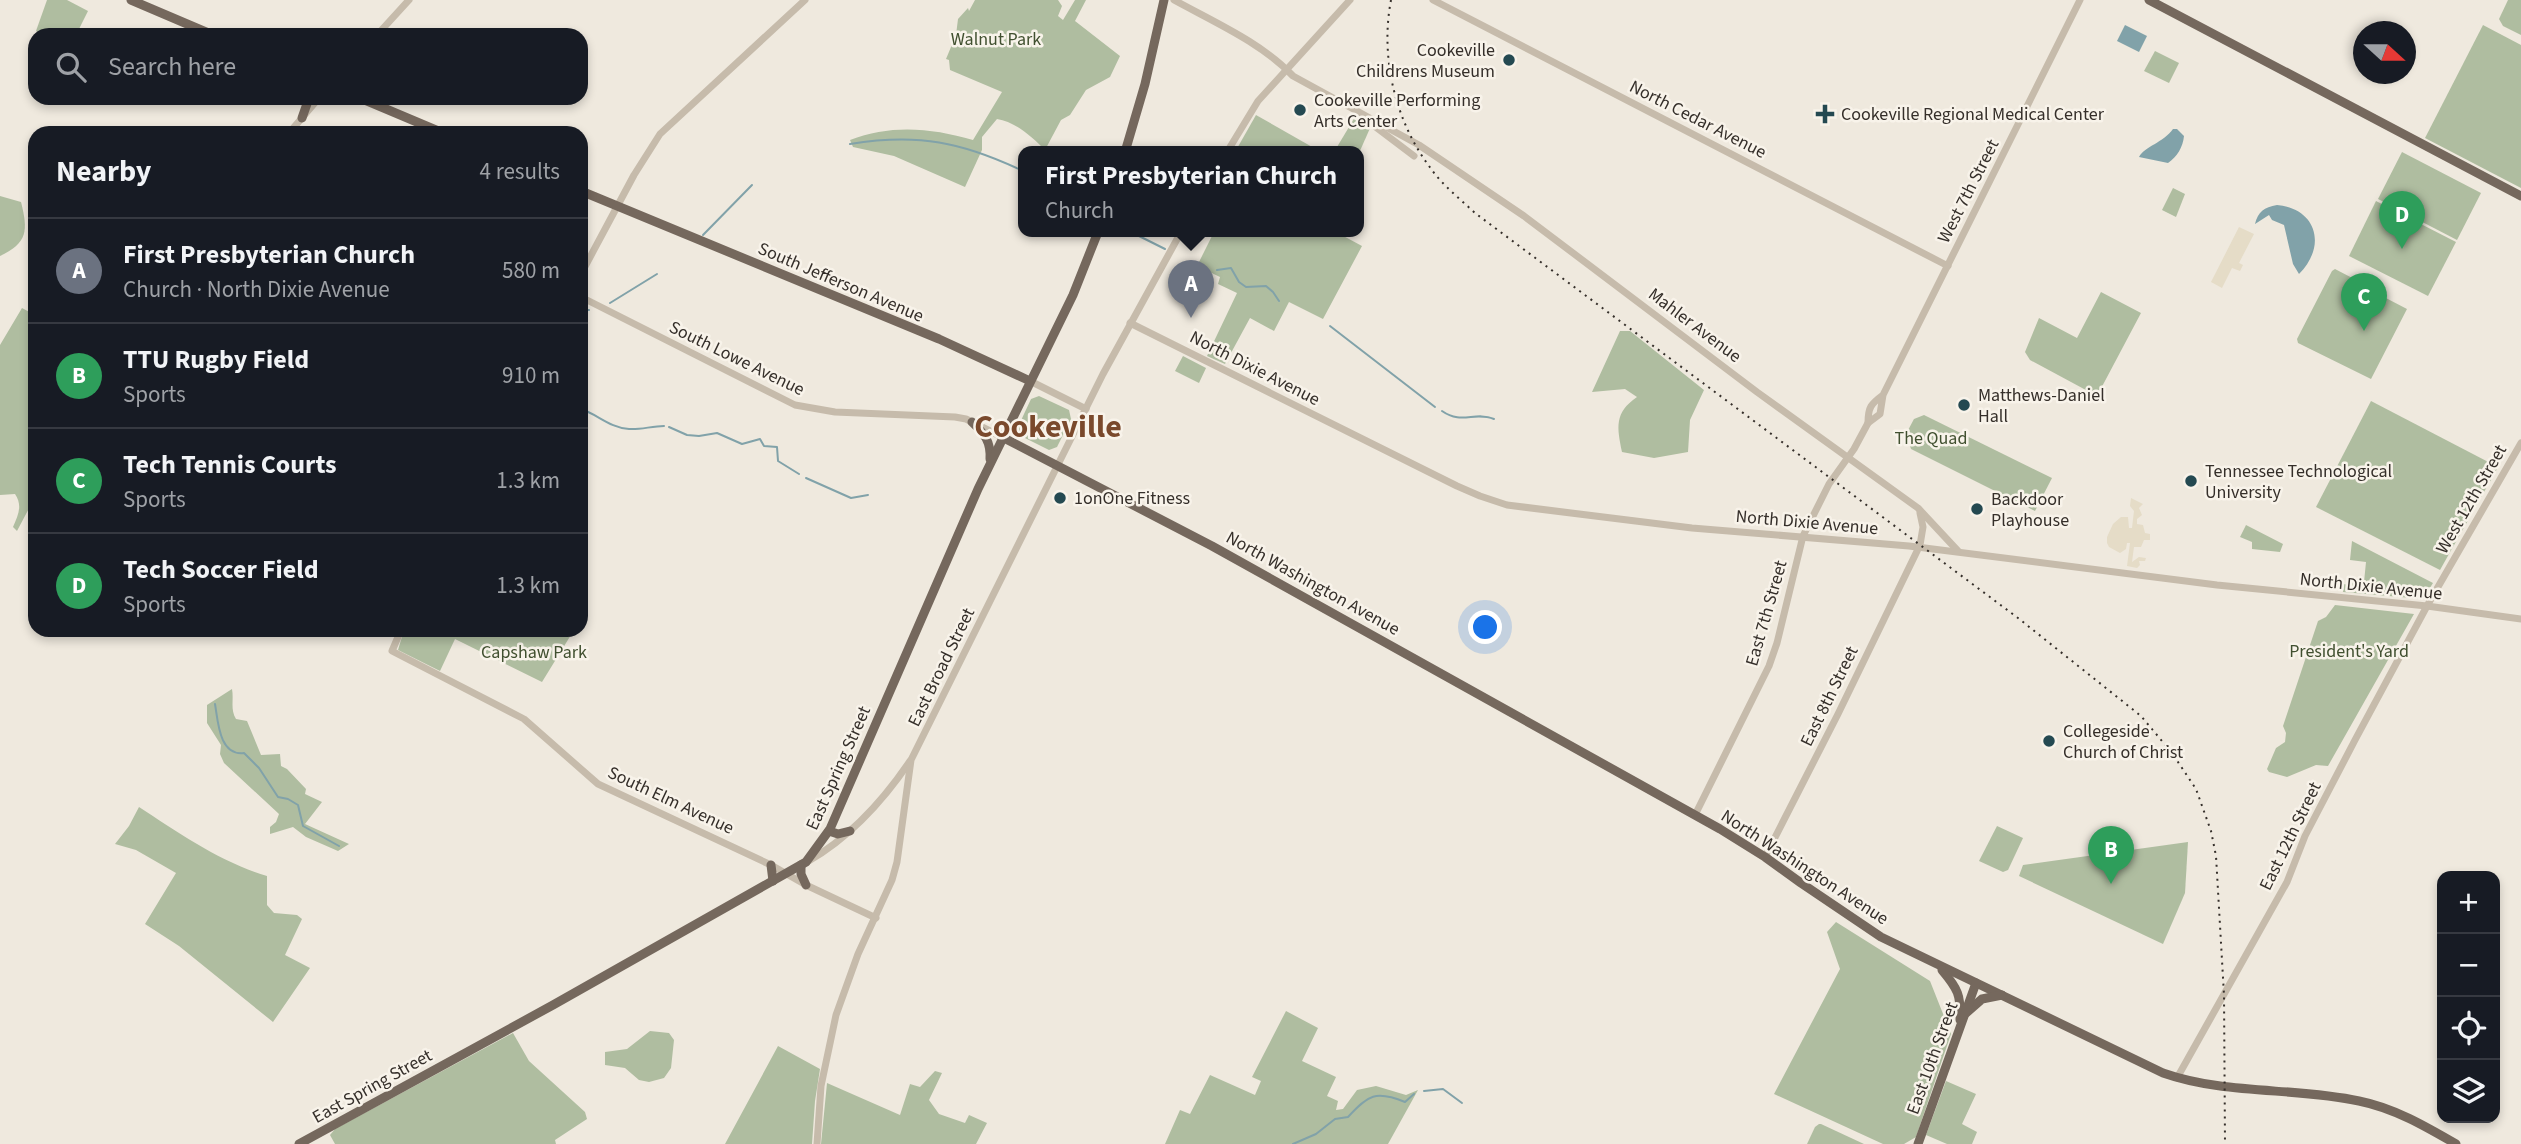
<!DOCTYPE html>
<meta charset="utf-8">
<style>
body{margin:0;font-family:"Source Sans 3",sans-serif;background:#242831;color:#f1f3f6}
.controls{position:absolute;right:21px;bottom:21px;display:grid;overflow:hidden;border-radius:14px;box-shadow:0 4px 10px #0003}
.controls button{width:63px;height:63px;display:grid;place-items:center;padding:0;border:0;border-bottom:2px solid #363941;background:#171b24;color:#f1f3f6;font:35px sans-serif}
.compass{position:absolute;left:2353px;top:21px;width:63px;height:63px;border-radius:50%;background:#171b24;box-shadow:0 4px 10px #0003;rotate:111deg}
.you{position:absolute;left:1486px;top:628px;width:24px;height:24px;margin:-18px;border:5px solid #fff;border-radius:50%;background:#1a73e8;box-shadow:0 0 0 10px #1a73e833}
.badge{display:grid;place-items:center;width:46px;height:46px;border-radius:50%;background:#95a6ac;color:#fff;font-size:23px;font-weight:700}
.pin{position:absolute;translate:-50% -58px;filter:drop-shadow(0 2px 4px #0008)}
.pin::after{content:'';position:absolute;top:37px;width:24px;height:21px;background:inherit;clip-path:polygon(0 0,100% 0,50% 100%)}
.popup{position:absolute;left:1018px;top:146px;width:346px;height:91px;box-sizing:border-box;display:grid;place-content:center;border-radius:14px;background:#171b24;filter:drop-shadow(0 2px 5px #0005);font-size:23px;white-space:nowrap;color:#9ea1a6}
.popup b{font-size:26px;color:#f1f3f6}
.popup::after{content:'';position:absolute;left:50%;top:100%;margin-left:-14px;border:14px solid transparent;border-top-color:#171b24}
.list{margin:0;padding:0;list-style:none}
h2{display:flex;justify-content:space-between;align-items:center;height:91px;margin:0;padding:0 28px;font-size:30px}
h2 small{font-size:23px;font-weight:400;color:#9ea1a6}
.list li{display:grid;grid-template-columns:46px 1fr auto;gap:21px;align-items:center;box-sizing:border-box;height:105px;padding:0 28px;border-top:2px solid #363941}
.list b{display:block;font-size:26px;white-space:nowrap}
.list p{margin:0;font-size:23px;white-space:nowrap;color:#9ea1a6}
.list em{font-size:23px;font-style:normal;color:#9ea1a6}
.icon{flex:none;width:38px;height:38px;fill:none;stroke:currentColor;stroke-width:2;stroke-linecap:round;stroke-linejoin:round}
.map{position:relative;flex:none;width:2521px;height:1144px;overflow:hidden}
.search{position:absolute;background:#171b24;box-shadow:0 4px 10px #0003;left:28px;top:28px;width:560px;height:77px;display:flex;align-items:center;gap:18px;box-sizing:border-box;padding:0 24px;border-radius:21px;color:#9ea1a6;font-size:26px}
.panel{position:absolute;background:#171b24;box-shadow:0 4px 10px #0003;left:28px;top:126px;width:560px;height:511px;border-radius:21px}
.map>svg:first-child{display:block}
.green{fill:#afbda0}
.plaza{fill:#e5dcc7}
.water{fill:#81a2a9}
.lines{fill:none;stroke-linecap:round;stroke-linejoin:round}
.stream{stroke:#81a2a9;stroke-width:2}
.minor{stroke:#c6bbab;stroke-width:7}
.major{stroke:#75685d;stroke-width:9}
.rail{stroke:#352f2a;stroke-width:2;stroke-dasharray:2 5;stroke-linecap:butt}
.poi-dot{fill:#244951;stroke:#f8f3ea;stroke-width:2.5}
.labels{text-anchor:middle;stroke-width:5;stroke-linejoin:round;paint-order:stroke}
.park-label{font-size:18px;fill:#415030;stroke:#f8f3ea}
.poi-label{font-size:18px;fill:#352f2a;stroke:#f8f3ea;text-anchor:start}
.street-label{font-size:18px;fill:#352f2a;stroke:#f8f3ea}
.town-label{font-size:32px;font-weight:bold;fill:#7a492c;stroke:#f8f3ea}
</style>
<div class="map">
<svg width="2521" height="1144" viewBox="0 0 2521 1144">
<rect width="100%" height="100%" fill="#efe9de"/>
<g class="green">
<path d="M47,0H67L88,11L76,35H44L36,31Z"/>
<path d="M975,0H1058L1062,6L1058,16L1063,20L1075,0H1086L1075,21L1120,56L1110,77L1086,90L1070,115L1061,120L1045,150C1032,137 1016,122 997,119L982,137V150L965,187L894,156L853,147L850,140C891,124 932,128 973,140L1002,92L950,70L949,60L946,59L956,35L958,19L968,8L969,11Z"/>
<path d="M2508,0H2521V35L2503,26L2499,19Z"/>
<path d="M2483,25L2521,45V188L2425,138Z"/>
<path d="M2155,51L2179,63L2169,83L2144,71Z"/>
<path d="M1256,115L1321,152H1235Z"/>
<path d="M1355,117L1371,126L1359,153L1334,152Z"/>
<path d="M2402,152L2481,193L2457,240L2378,199Z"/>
<path d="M2173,188L2185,194L2176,217L2162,210Z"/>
<path d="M0,196L21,202C28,230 28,243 0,256Z"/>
<path d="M2376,201L2456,242L2428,296L2349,256Z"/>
<path d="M1214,232H1336L1362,246L1323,319L1289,302L1274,331L1250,318L1225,364L1207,356L1237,293L1218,284L1220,277L1197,266Z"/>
<path d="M2335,269L2358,281L2357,283L2407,309L2371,379L2298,343L2297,339L2332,271Z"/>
<path d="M2101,292L2141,313L2097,396L2030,360L2025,352L2039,318L2077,338Z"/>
<path d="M22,308L35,315V497L17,531L13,527C18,515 23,506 15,494L0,495V345Z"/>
<path d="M1620,331H1630L1704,390L1690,420L1688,452L1654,458L1622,452C1617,427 1614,413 1637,397L1625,389L1592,392Z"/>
<path d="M1183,356L1206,368L1199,383L1175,371Z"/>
<path d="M1039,396L1069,410L1071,419L1057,447L1049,450L1019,435L1017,429L1031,399Z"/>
<path d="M2371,401L2496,466L2497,469L2440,570L2316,507Z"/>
<path d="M1924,415L2052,478L2035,511L1911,449L1906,434L1914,419Z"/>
<path d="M2246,525L2283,544L2280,552L2252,549V542L2240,537Z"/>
<path d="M2352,541L2433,583L2423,599L2343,592L2344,584L2348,585L2349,581L2364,582L2366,562L2350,560Z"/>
<path d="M2335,605L2414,614L2328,766L2316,765L2287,777L2269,772L2267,769L2276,748L2285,742L2286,733L2283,726L2318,621L2326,617Z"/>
<path d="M404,630H574L542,682L455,639L440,671L398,650Z"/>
<path d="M232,689C234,700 230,709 236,719L247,721L261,755L280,754L281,766L287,769L306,789L305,794L322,802L305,824L349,844L338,851L306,837L293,827L270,834V827L276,822L279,814L224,763L220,754L221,745L207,723V705Z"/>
<path d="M139,807C179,833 220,862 267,876V905L274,913L297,915L302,919L285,955L310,968L273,1022L179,946L145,924L176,873L136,850L115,844L129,826Z"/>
<path d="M1997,826L2023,838L2008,870L2003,872L1979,861Z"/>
<path d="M2188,842L2185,893L2163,944L2019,876L2023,865Z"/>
<path d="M1836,922L1930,981L1951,1034L1916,1137L1904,1144H1883L1774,1094L1840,969L1827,932Z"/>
<path d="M1286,1011L1318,1028L1302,1061L1336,1077L1327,1096L1338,1101L1336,1110L1343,1109L1357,1090L1376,1086L1406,1095L1418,1090L1388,1144H1165L1180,1110L1190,1114L1210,1075L1255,1095L1261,1081L1252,1077Z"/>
<path d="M650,1031L669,1033L674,1040L671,1068L664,1078L649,1082L639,1080L625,1068L605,1065V1052L627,1049Z"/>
<path d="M513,1033L529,1061L585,1112L587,1119L555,1140L556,1144H335L330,1135L335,1129Z"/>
<path d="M778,1046L820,1069L815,1101L812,1144H725Z"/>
<path d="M935,1071L942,1073L929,1100L939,1114L965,1123L969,1115L987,1123L976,1144H821L827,1083L900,1115L910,1084L920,1087Z"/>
<path d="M1946,1081L1976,1094L1962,1124L1977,1132L1972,1144H1947L1926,1135Z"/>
<path d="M1819,1124H1821L1864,1144H1807L1815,1127Z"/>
</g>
<g class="plaza">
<path d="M2239,227L2254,234L2239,263L2243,265L2240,271L2232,268L2222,288L2211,282Z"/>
<path d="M2131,498L2143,504L2139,508L2142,515L2137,519V524L2143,525L2145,533L2150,534V540H2144L2141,547H2134L2132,562L2139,557L2146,558L2145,561H2139L2140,565L2137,568L2127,566L2130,543H2127L2126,549L2120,553L2109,547L2107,543V537L2113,524L2121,517H2128L2129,528H2132L2134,511L2130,506Z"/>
</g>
<g class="water">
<path d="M2125,25L2147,36L2139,52L2117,41Z"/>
<path d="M2173,129H2177L2184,136C2183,147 2177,157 2168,163L2139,157C2145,146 2163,143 2173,129Z"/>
<path d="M2277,205C2317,209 2327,246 2299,274L2293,264L2284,225L2272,220L2269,215L2255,224C2258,212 2264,207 2277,205Z"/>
</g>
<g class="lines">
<g class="stream">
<path d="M850,144C918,133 962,142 1023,171"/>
<path d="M1131,232L1165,249"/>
<path d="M703,235L752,185"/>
<path d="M1217,270L1231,268L1239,282L1246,287L1266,286L1273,292L1279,301"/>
<path d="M610,303L657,274"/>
<path d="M581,310H589"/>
<path d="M1330,326L1435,407"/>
<path d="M581,409C597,414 610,428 629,429C640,430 652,426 664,426"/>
<path d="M1442,411C1462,425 1474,411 1494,419"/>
<path d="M669,427L687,435L699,436L717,433L742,444L760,439L764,446L777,447L778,461L799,474"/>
<path d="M806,478L851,498L868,495"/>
<path d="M215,704C218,721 219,756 244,753L259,768L278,797L288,799L298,805L303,826L339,846"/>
<path d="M1424,1091L1443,1089L1462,1103"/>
<path d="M1293,1144L1316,1134L1335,1119L1348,1117C1368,1095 1376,1090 1405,1102L1414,1094"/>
</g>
<g class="minor">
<path d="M1174,0C1214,22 1262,43 1293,76L1419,145L1524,216L1757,392L1918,508L1958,551"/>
<path d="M1433,0L1948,266"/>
<path d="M377,35L409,0"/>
<path d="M1373,125L1414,156"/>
<path d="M289,133L319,98"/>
<path d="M1227,152L1258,101L1350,0"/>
<path d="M581,274L634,175L660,134L805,0"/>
<path d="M581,297L795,405L835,412L955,417L966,419L1002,437"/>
<path d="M1130,323L1457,486L1480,496L1507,505L1692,528L1909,546L2217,585L2427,606L2521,619"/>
<path d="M1030,381L1086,409"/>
<path d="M1883,395C1871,404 1868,407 1868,423L1880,414L1883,395L2080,0"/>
<path d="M401,630L392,651L524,719L598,784L771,865L806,885L876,918"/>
<path d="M1695,815L1769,666L1777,643L1803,536L1829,484L1854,449L1868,423"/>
<path d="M1765,857L1838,714L1920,545L1923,527L1920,513"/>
<path d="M807,862C849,838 883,801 910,761"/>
<path d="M2177,1078L2287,882L2305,836L2355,740L2427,606L2521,443"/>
<path d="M817,1144L821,1086L836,1015L858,954L892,880L897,862L911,760L1103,374L1181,232"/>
</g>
<g class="major">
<path d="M131,0L213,35"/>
<path d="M2149,0L2521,196"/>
<path d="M360,98L443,133"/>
<path d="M302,118L309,98"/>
<path d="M1125,152L1145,84L1164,0"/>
<path d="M581,191L939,339L1030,381"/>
<path d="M972,422C985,434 991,442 990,459"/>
<path d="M1002,437L1212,546L1720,829L1765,857L1801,883L1881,937L2163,1073C2226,1095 2294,1087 2359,1101C2394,1108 2425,1126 2456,1144"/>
<path d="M829,831L838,834L850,831"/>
<path d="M771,865L773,881"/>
<path d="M801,865V874L806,885"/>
<path d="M1942,970C1958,989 1961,995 1960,1020"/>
<path d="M1966,1013L1982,999L2002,995"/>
<path d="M299,1144L553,1005L806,862L830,829L978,489L1073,295L1098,232"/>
<path d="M1918,1144L1976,983"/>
</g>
<path class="rail" d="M1391,0C1380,57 1395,120 1429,166C1441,184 1459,198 1475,213L2018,618L2141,716L2172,753L2196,789L2211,831L2216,856L2224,995L2225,1144"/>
</g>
<g class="poi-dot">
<circle cx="1509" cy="60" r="7"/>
<circle cx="1300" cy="110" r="7"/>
<path d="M1821.5 103.5h7v7h7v7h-7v7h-7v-7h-7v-7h7z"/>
<circle cx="1964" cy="405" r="7"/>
<circle cx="2191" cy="481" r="7"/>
<circle cx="1060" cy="498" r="7"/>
<circle cx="1977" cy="509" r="7"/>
<circle cx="2049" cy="741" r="7"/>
</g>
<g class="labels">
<g class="park-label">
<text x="996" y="45">Walnut Park</text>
<text x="1931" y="444">The Quad</text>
<text x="2349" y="657">President's Yard</text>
<text x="534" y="658">Capshaw Park</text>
</g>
<g class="poi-label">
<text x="1495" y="56" text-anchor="end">Cookeville<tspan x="1495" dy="21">Childrens Museum</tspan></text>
<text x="1314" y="106">Cookeville Performing<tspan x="1314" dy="21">Arts Center</tspan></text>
<text x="1841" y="120">Cookeville Regional Medical Center</text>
<text x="1978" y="401">Matthews-Daniel<tspan x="1978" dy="21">Hall</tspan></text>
<text x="2205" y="477">Tennessee Technological<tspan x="2205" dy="21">University</tspan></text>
<text x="1074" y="504">1onOne Fitness</text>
<text x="1991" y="505">Backdoor<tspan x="1991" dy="21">Playhouse</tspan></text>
<text x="2063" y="737">Collegeside<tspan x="2063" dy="21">Church of Christ</tspan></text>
</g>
<g class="street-label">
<text transform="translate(1698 119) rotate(27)" y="6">North Cedar Avenue</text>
<text transform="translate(1968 191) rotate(-63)" y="6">West 7th Street</text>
<text transform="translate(841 282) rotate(23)" y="6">South Jefferson Avenue</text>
<text transform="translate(1695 325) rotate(37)" y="6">Mahler Avenue</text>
<text transform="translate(737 358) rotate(26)" y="6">South Lowe Avenue</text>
<text transform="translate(1255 368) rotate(27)" y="6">North Dixie Avenue</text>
<text transform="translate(2471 499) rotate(-60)" y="6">West 12th Street</text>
<text transform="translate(1807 522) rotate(5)" y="6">North Dixie Avenue</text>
<text transform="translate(1313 583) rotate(29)" y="6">North Washington Avenue</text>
<text transform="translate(2371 586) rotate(6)" y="6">North Dixie Avenue</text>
<text transform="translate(1766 613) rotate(-74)" y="6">East 7th Street</text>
<text transform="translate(941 667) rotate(-64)" y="6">East Broad Street</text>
<text transform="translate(1829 696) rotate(-64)" y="6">East 8th Street</text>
<text transform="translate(838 768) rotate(-66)" y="6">East Spring Street</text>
<text transform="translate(671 800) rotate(25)" y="6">South Elm Avenue</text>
<text transform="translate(2290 836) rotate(-64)" y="6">East 12th Street</text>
<text transform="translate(1805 867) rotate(33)" y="6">North Washington Avenue</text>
<text transform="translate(1932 1058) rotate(-70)" y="6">East 10th Street</text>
<text transform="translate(372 1086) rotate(-29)" y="6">East Spring Street</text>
</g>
<g class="town-label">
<text x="1048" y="437">Cookeville</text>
</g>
</g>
</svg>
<div class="controls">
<button>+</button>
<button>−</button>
<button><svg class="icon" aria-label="locate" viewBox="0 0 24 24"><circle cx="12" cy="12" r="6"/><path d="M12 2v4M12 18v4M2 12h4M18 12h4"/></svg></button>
<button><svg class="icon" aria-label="layers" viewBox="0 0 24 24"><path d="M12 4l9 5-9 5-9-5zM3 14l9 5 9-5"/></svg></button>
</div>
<svg class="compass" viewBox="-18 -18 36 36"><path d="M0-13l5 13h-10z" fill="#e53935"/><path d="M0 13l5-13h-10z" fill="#9ea1a6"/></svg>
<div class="you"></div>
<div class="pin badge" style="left:1191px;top:318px;background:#6b7280">A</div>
<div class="popup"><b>First Presbyterian Church</b>Church</div>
<div class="pin badge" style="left:2111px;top:884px;background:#2e9e5b">B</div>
<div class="pin badge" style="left:2364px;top:331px;background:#2e9e5b">C</div>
<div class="pin badge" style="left:2402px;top:249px;background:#2e9e5b">D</div>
<div class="search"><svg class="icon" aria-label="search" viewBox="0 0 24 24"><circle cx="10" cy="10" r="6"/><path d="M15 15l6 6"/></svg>Search here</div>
<section class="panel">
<h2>Nearby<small>4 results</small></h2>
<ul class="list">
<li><span class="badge" style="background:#6b7280">A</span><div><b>First Presbyterian Church</b><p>Church · North Dixie Avenue</p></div><em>580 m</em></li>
<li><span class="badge" style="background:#2e9e5b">B</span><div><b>TTU Rugby Field</b><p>Sports</p></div><em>910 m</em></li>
<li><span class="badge" style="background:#2e9e5b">C</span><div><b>Tech Tennis Courts</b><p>Sports</p></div><em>1.3 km</em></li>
<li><span class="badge" style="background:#2e9e5b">D</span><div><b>Tech Soccer Field</b><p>Sports</p></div><em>1.3 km</em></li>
</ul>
</section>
</div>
